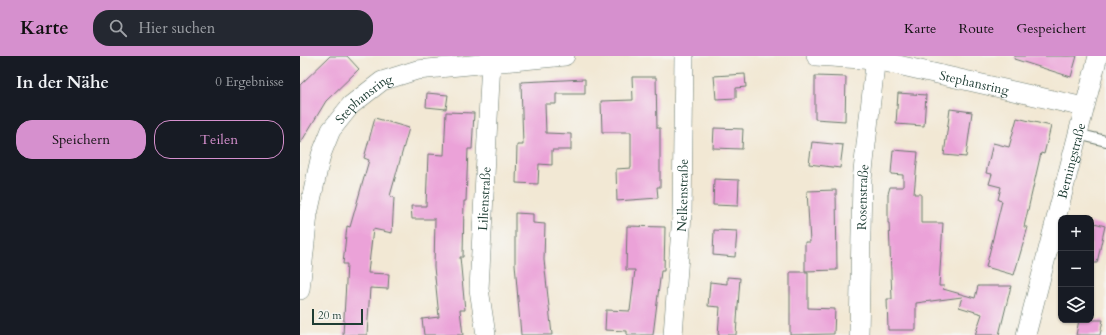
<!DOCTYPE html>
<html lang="de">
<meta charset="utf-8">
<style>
body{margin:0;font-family:Cardo,serif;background:#242831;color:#f1f3f6}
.controls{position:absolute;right:12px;bottom:12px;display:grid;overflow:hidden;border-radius:8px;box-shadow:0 1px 3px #0004}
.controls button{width:36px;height:36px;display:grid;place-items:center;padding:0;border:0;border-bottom:1px solid #363941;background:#171b24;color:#f1f3f6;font:20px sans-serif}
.scale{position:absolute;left:12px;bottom:10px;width:51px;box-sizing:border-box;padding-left:4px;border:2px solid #1f3d34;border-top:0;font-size:11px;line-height:14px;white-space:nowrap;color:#1f3d34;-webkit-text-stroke:3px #f6f6f2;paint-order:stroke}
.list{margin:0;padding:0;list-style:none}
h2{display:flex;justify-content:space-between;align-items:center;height:52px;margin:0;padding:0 16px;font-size:17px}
h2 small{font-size:13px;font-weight:400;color:#9ea1a6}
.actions{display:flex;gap:8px;padding:12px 16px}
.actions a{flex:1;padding:9px 0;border:1px solid #d690ce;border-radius:16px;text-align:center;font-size:14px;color:#d690ce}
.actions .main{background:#d690ce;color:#111}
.icon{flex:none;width:22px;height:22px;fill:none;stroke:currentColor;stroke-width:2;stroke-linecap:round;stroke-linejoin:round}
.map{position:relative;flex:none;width:806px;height:279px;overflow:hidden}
header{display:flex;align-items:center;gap:24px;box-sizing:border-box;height:56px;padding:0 20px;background:#d690ce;color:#111}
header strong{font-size:19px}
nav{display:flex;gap:22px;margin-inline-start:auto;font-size:14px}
.search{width:280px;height:36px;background:#242831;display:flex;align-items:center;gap:10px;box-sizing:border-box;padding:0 14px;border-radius:16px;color:#9ea1a6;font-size:15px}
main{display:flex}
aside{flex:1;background:#171b24}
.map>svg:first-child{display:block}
.building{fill:#eba2d8}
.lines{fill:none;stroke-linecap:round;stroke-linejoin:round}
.lane-casing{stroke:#69796c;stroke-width:12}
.street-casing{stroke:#69796c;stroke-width:20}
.lane{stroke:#fff;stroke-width:10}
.street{stroke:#fff;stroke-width:19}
.labels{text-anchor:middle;stroke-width:3.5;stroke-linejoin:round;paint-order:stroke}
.street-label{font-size:13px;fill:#1f3d34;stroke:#f6f6f2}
</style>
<header>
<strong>Karte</strong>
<div class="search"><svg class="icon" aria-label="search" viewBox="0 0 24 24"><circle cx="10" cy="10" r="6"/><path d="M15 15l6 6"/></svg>Hier suchen</div>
<nav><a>Karte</a><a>Route</a><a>Gespeichert</a></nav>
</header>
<main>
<aside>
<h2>In der Nähe<small>0 Ergebnisse</small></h2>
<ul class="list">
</ul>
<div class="actions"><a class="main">Speichern</a><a>Teilen</a></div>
</aside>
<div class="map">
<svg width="806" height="279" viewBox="0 0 806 279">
<rect width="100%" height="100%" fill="#f6f6f2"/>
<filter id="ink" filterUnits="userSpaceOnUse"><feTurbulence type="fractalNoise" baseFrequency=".025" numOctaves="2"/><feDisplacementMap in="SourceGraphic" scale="8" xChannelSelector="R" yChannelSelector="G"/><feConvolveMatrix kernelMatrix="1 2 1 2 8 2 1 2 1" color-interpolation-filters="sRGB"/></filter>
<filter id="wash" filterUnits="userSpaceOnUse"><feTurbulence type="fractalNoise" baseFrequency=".012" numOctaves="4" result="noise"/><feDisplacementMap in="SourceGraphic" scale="16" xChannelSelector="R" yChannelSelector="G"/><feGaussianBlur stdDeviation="0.9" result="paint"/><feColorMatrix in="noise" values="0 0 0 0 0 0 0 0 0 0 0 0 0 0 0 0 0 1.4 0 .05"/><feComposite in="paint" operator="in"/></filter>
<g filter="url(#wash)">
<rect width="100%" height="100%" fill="#f2e8d4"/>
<g id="blocks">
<g class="building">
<path d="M30,0H47L59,13L26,45L0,88V29Z"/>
<path d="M715,0H777L771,21L714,3Z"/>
<path d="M445,18L446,31L436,32V42L416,43L414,20Z"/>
<path d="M515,20L546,21L545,65L515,63Z"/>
<path d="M332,21H356L357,72H360V131H357L358,142L317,145L316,113L331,112V76H302L301,45L333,44Z"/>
<path d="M285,23V38H256V48H245L246,77L271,78V94H252V109L239,108L238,128L216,127L217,89H223L221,26Z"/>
<path d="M127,37L148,39L146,53L126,51Z"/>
<path d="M598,37L626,39L624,70L596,68Z"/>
<path d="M650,53L672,56L666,101L644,99Z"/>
<path d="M146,56L174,57L172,93H168L166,145H164L163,201H160L165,254H160L163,279H124L122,263L139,261L134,211L135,163H112L111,150H126L128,98L144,99Z"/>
<path d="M75,62L109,72L90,140L94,142L92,177L73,173L68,217L89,218L88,233L70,232L67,279H43L47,208H43L47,170L50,171L69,104L64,102Z"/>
<path d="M717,62L751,70L744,98L741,97L724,171H728L714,219L686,211L702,145L698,144L701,131L689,128L692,118L686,117L693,87L709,91Z"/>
<path d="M414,72L443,73L442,93L413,92Z"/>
<path d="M512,86L543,89L540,112L509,108Z"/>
<path d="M593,94L618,96L614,138H621V167H643L639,230H644L643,233L675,242L678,230H711L699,279H675L682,258L659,251L662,241L616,247V274H588L587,243H592L589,167H588V138L590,131H603V119L591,118Z"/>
<path d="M414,123L439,124L438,150L413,149Z"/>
<path d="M536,134L537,214L505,215V186H510L507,135Z"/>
<path d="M215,157L233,158V167L245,168L244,204L252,279H221L215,208Z"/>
<path d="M791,166L805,170L797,207H791Z"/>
<path d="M327,170L365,171L364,215H361L353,279H327V275L305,274L306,254L330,255L335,214H326Z"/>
<path d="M414,174L437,175L435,201L413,199Z"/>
<path d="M490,216H508V252L535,253L534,278L490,279Z"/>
<path d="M427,221L440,222L436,279H418L420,251L408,250L410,226L427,228Z"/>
<path d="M779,264H803L800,279H776Z"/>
</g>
</g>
</g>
<g filter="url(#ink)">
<use href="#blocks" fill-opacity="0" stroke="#69796c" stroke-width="1"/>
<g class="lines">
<g class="lane-casing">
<path id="lane" d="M777,78L806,85"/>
</g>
<g class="street-casing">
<g id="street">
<path id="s1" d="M516,0L576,4L784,51"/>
<path id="s2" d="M0,234L8,158L21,99L31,74L51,49L82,25L117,14L265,0"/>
<path id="s3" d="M186,279L179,233L191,6L190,0"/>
<path id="s4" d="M373,279L382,159L384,0"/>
<path id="s5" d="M559,279L562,124L576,0"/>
<path id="s6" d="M726,279L798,0"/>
</g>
</g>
<use href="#lane" class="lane"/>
<use href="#street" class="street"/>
</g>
</g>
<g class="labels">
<g class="street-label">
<text dy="5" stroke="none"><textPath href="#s1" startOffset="161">Stephansring</textPath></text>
<text dy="5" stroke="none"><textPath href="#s2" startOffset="210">Stephansring</textPath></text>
<text dy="5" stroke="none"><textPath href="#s6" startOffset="180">Berningstraße</textPath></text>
<text dy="5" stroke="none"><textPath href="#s4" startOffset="140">Nelkenstraße</textPath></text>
<text dy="5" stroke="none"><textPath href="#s5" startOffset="138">Rosenstraße</textPath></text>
<text dy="5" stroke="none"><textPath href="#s3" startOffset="137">Lilienstraße</textPath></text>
</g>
</g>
</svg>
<div class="controls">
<button>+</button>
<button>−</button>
<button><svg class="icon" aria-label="layers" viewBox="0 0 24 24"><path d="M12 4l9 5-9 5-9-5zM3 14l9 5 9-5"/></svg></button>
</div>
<div class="scale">20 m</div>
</div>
</main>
